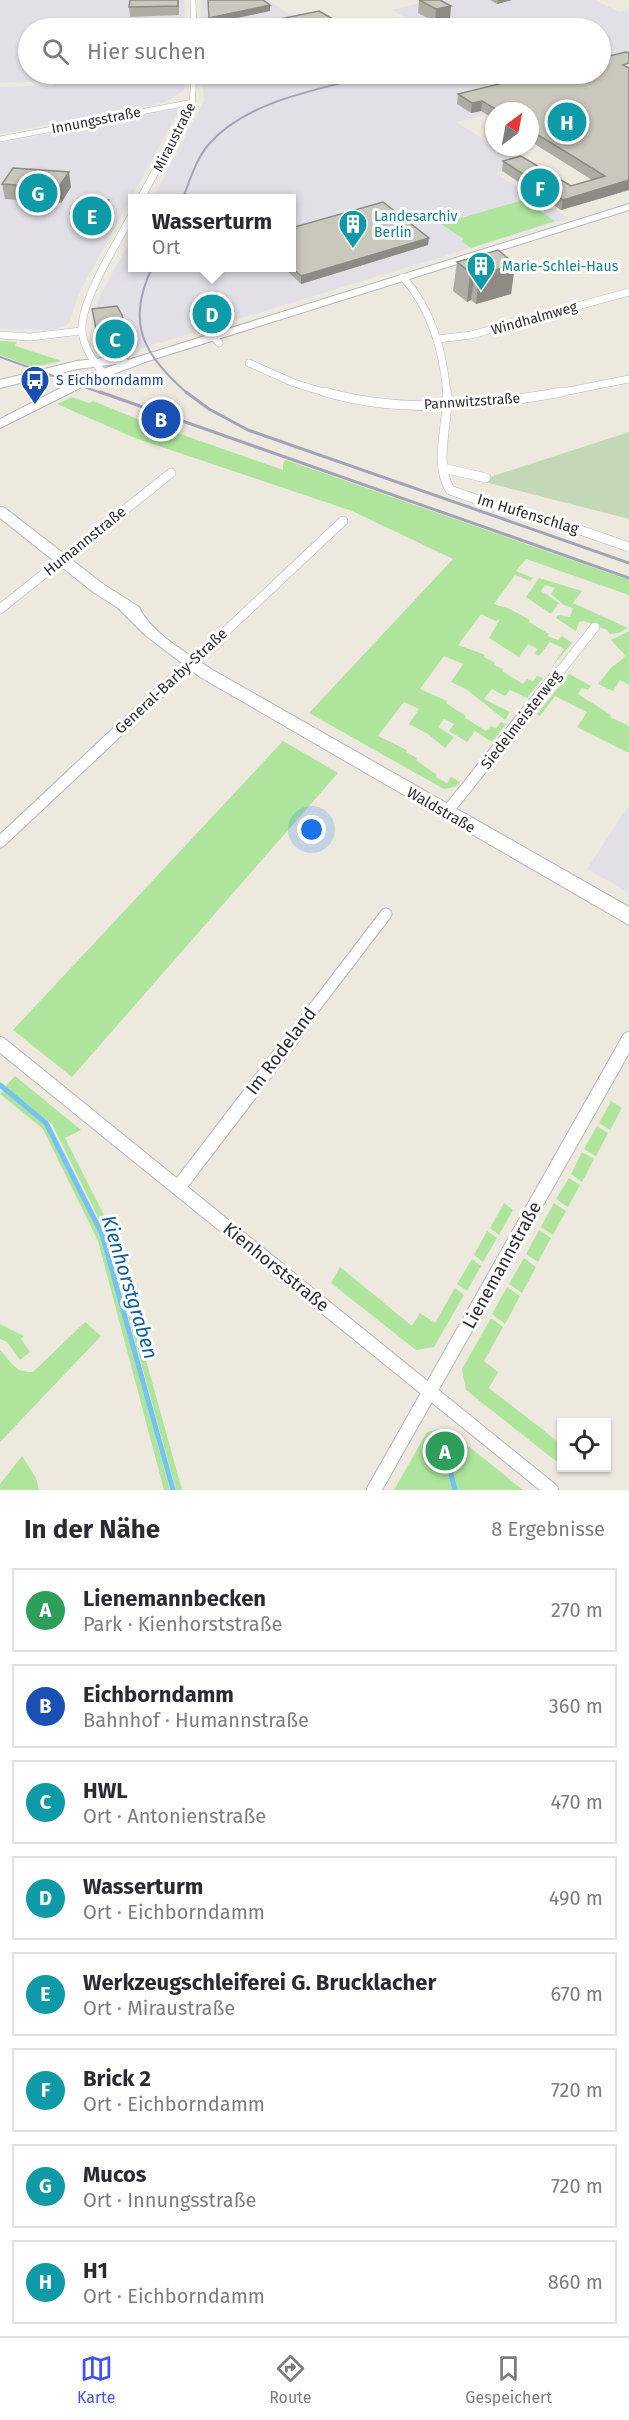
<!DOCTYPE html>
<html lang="de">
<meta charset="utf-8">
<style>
body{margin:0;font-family:"Fira Sans",sans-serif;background:#f2f2f3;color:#2b2b33}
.controls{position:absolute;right:18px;bottom:18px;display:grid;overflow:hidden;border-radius:0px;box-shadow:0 2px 4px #0004}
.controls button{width:54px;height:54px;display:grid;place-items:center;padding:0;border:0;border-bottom:2px solid #e1e1e2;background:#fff;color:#2b2b33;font:30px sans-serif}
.compass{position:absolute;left:485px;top:102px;width:54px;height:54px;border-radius:50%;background:#fff;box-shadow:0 2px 4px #0004;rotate:32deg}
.you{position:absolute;left:312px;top:830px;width:21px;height:21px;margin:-15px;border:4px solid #fff;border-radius:50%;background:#1a73e8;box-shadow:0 0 0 9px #1a73e833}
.badge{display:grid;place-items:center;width:39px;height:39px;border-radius:50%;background:#4152f9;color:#fff;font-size:20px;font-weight:700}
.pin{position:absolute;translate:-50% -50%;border:3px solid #fff;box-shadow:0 2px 6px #0006}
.popup{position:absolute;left:128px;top:194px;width:168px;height:78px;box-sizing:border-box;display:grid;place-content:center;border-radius:0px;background:#fff;filter:drop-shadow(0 2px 4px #0005);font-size:20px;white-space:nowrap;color:#7c7c81}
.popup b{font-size:22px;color:#2b2b33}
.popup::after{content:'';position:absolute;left:50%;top:100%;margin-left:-12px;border:12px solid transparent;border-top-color:#fff}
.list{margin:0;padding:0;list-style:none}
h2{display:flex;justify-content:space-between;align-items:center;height:78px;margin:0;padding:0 24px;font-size:26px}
h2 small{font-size:20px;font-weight:400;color:#7c7c81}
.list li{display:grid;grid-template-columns:39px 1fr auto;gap:18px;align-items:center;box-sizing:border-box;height:84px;margin:0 12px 12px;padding:0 12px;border:2px solid #e1e1e2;border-radius:0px}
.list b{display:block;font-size:22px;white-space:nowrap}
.list p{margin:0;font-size:20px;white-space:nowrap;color:#7c7c81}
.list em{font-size:20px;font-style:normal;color:#7c7c81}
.icon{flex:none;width:33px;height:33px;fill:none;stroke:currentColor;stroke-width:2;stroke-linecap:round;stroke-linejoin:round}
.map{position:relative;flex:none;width:629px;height:1490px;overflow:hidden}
.search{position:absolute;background:#fff;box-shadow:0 2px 4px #0004;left:18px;right:18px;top:18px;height:66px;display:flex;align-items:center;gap:15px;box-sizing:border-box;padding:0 21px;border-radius:33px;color:#7c7c81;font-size:22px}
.sheet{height:846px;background:#fff}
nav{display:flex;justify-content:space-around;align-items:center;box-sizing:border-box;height:84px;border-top:2px solid #e1e1e2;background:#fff;font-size:16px;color:#7c7c81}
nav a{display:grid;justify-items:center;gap:3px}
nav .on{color:#4152f9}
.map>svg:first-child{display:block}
.industrial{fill:#e2dfe7}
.green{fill:#aee49c}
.cemetery{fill:#c3d8b6}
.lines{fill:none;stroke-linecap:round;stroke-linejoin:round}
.stream{stroke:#73c2ef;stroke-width:5}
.minor-far4-casing{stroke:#b3b4c0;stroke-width:6}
.minor-far3-casing{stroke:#b3b4c0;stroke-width:8}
.minor-far2-casing{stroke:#b3b4c0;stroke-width:10}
.minor-far1-casing{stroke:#b3b4c0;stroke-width:13}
.minor-casing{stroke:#b3b4c0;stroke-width:16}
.secondary-casing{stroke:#b3b4c0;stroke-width:2}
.minor-far4{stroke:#fff;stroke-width:5}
.minor-far3{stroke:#fff;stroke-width:7}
.minor-far2{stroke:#fff;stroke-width:9}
.minor-far1{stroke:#fff;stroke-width:11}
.minor{stroke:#fff;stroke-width:14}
.secondary{fill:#fff;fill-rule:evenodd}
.rail-far1{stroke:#a2a3b6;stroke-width:2}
.rail{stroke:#a2a3b6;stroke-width:3}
.wall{fill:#aeaba3}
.shaded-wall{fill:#8d8b84}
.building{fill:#cac7bd;stroke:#8d8b84;stroke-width:1.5}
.labels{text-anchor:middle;stroke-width:6;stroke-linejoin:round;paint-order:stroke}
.far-street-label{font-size:14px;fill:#2d2d2d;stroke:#fff}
.far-culture-label{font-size:14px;fill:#0d838f;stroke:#fff;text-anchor:start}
.far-transit-label{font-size:14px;fill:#164399;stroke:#fff;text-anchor:start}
.street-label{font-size:15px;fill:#2d2d2d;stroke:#fff}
.near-street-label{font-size:18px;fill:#2d2d2d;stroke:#fff}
.near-water-label{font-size:20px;font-style:italic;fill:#0e5f9f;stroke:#fff}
</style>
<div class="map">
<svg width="629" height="1490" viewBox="0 0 629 1490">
<rect width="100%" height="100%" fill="#eee9df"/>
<g class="industrial">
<path d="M0,0H185V28H28V74H185L184,90L166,102L0,134V87L53,85L54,81L0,83Z"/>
<path d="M201,0H267L312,28H201Z"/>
<path d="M432,0H595L619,12L629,10V76L456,122L523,164L495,173L568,218L137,350L116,353L99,349L92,321L94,312L101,294L132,237V268H292V198H153L204,101L202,74H600V28H425L392,10Z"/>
<path d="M175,109L179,110L78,295L70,322L64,327L50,330L0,328V143Z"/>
<path d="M629,805V893L587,869Z"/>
</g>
<g class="green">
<path d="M523,200L555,221L471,248L461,241L464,239L441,224Z"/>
<path d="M0,341L17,342L15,346L62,361L33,367L0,355Z"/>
<path d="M72,397L89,403L93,401L140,420L283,470V463L286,460L629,580V595L526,559L516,571L533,578L530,581L515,575L494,604L510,609L530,620L529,622L549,634L548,636L558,640L562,636L572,643L551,668L564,649L550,642L539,656L535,653L538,649L528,644L519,657L489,638L500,619L496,621L481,614L458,645L485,655L484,657L495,663L494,665L503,669L502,671L523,684L527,679L533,681L537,676L543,678L527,698L510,690L505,696L492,689L484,699L510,712L505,720L466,689L451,682L463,664L444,656L420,689L447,701L446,703L466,716L465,718L486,731L491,726L496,728L501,722L506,724L492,742L475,731L467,742L449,731L454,724L444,719L438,727L454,737L445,748L428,734L409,724L419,709L404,702L378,736L407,750L406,752L417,758L416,760L437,775L436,777L447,783L451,777L460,782L455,787L444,789L309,713L453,559L352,511L135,438L57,404Z"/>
<path d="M539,578L582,591L573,603L628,628L618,633L610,634L607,630L584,621L579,622L576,631L556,618L558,615L570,617L573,608L564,605L551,594L555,588L545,585L541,591L559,603L551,614L526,597Z"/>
<path d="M629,631V685L620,680L613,691L598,684L611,668L626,656L611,640Z"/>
<path d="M569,674L591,686L588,690L582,688L578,694L611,715L610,717L629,726V753L577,727L587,712L555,696L540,716L537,714Z"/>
<path d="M283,741L338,773L72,1077L13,1030Z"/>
<path d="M15,1076L81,1130L65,1138L108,1223L182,1490H176L104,1229L52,1124L5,1087Z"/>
<path d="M3,1090L48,1128L102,1239L170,1490H164L98,1241L43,1129L0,1094Z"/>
<path d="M611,1101L622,1108L610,1130L599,1123Z"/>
<path d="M597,1126L608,1133L596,1156L584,1149Z"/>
<path d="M582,1152L594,1159L582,1182L571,1174Z"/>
<path d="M569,1178L580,1185L568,1207L556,1199Z"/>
<path d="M504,1203L513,1210L499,1235L490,1228Z"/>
<path d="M554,1203L566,1211L553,1235L541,1227Z"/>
<path d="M539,1230L551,1238L538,1262L526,1254Z"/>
<path d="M487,1231L497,1238L483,1262L474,1255Z"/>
<path d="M524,1258L536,1267L522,1293L509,1284Z"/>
<path d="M472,1259L481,1266L467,1291L457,1284Z"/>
<path d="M340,1267L412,1326L420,1313L435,1323L455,1288L464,1295L434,1347L416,1350L331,1283Z"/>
<path d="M507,1287L520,1296L505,1324L492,1314Z"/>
<path d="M491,1318L503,1327L484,1361L498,1372L489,1388L561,1444V1465L466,1390L462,1369Z"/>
<path d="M85,1322L101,1336L0,1442V1350C12,1362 14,1373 33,1372Z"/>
<path d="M0,1324L24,1336L21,1339L30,1352L20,1360L7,1342L0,1339Z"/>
<path d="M446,1428L523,1490H394L427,1432Z"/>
<path d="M22,1456L36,1478L39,1490H0V1484Z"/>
</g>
<path class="cemetery" d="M629,432V519L485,482L487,478Z"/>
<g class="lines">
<g class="stream">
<path d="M0,1085L46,1123L102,1234L173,1490"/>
<path d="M450,1470L455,1490"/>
</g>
<g class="minor-far4-casing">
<g id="minor-far4">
<path d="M193,0L194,28"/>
<path d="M0,139L193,102"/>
<path d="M155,173L192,106L194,74"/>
</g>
</g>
<g class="minor-far3-casing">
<g id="minor-far3">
<path d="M141,198L155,172"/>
<path d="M403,277C432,310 443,351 447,394"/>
<path d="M0,335L30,337L81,331"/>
<path d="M213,336L219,343"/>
<path d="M438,339L471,335L629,292"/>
<path d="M249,363L294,383L330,394"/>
<path d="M103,373C93,360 84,348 82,331C80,301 117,243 132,215"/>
<path d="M553,394L629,379"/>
</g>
</g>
<g class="minor-far2-casing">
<g id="minor-far2">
<path d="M325,392C401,414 484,406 562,392"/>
<path d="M447,392C449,424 433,461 450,490L515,513L548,519L629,547"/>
<path d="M443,468L486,478"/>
<path d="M0,609L171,473"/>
<path d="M179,675L343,521"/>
<path d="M557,675L595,627"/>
</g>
</g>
<g class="minor-far1-casing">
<g id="minor-far1">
<path d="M446,813L558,673"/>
<path d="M0,842L180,673"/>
<path d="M295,1033L386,914"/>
</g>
</g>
<g class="minor-casing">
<g id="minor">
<path d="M0,1044L551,1490"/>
<path d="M178,1188L297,1032"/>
<path d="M374,1490L629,1039"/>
</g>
</g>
<g class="secondary-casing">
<g id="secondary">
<path d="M629,204V210L148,361L92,382L0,428V419L84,376L117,364L77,369L0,388V380L77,361L122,356L128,360Z"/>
<path d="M0,507L5,508L103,584L139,607C150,632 187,653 211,669L629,907V925L200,677L145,635L118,608L93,592L0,518Z"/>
</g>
</g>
<use href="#minor-far4" class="minor-far4"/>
<use href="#minor-far3" class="minor-far3"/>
<use href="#minor-far2" class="minor-far2"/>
<use href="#minor-far1" class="minor-far1"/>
<use href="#minor" class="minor"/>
<use href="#secondary" class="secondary"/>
<g class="rail-far1">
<path d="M552,28L565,25"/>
<path d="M183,198C190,180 196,159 209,144C249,99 322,89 378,74"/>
<path d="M152,268C125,324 144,355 188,394"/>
<path d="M0,357L104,394"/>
</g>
<g class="rail">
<path d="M100,392L629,578"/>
<path d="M186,392L209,409L248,430L629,563"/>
</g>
</g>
<g class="wall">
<path d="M179,0V15L130,17L129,7Z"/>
<path d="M419,0H440L450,19L435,22L418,13Z"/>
<path d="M490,0H512L497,4Z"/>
<path d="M540,74L629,190L561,210L502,171L503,161L571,186L592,180L530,141V111H494V119L481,111L471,113L457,104L458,94Z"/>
<path d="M2,184L71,187L61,203L5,199Z"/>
<path d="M80,198L110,211L104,222L87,221L84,226L72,225L70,214Z"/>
<path d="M428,245L301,284L283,267H291Z"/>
<path d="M457,262L515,264L511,294L476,304L471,300L467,302L453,291Z"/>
<path d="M92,309L126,335L128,348L114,350L99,346Z"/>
</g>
<g class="shaded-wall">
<path d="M498,0H512L497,4Z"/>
<path d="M270,5V11L209,24V18Z"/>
<path d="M451,6L450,19L435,22L436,9Z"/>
<path d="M338,22V28H311Z"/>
<path d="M482,101L481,111L471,113L472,103Z"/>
<path d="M69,172L71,187L61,203L58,188Z"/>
<path d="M629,180V190L561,210L563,200Z"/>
<path d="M109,200L110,211L104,222L102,211Z"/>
<path d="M85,210L87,221L84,226L82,215Z"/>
<path d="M429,238L428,245L301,284V276Z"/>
<path d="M515,264L511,294L476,304L479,275Z"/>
<path d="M475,271L471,300L467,302L470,272Z"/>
<path d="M126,335L128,348L114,350L112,337Z"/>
</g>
<g class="building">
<path d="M130,0H178V6L129,7Z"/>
<path d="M208,0H263L270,5L209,18Z"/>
<path d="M419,0H440L451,6L436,9Z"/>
<path d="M319,11L338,22L311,28H235Z"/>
<path d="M626,52L629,53V63L623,65L629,68V180L563,200L503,161L521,156L571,186L605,176L530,130V111H499L482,101L472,103L458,94L540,74H600V58Z"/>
<path d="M13,168L69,172L58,188L2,184Z"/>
<path d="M80,198L109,200L102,211L85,210L82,215L70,214Z"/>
<path d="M383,202L429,238L301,276L291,267V228Z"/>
<path d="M498,250L515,264L479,275L475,271L470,272L457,262Z"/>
<path d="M117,306L122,315L126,335L112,337L97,333L92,309Z"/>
</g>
<defs>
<g id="building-pin" transform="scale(1.5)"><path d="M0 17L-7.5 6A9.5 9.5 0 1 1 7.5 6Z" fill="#0f9aa8" stroke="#fff"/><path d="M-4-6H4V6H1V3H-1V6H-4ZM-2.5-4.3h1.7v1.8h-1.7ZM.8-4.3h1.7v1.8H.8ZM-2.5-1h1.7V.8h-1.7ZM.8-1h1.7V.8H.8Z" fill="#fff"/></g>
<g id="bus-pin" transform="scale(1.5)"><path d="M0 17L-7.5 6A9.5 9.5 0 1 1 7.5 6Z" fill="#1a4fb4" stroke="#fff"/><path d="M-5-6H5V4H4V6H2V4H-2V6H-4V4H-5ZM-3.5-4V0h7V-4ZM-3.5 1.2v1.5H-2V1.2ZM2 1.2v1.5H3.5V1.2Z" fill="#fff"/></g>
</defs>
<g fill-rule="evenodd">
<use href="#building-pin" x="353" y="224"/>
<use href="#building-pin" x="481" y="266"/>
<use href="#bus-pin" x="35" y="380"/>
</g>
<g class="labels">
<g class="far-street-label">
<text transform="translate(96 120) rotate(-11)" y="5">Innungsstraße</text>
<text transform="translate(174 137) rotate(-63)" y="5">Miraustraße</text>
<text transform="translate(534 318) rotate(-16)" y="5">Windhalmweg</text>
<text transform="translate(472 401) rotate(-4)" y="5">Pannwitzstraße</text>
</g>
<g class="far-culture-label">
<text x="374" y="221">Landesarchiv<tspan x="374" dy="16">Berlin</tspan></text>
<text x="502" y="271">Marie-Schlei-Haus</text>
</g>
<g class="far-transit-label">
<text x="56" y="385">S Eichborndamm</text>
</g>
<g class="street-label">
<text transform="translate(528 514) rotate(17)" y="5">Im Hufenschlag</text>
<text transform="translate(85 541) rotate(-39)" y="5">Humannstraße</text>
<text transform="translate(171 681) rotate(-43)" y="5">General-Barby-Straße</text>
<text transform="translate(521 720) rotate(-52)" y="5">Siedelmeisterweg</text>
<text transform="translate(441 810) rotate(30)" y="5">Waldstraße</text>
</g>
<g class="near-street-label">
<text transform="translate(281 1051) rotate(-53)" y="6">Im Rodeland</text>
<text transform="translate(502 1265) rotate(-61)" y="6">Lienemannstraße</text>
<text transform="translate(276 1267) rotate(39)" y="6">Kienhorststraße</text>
</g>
<g class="near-water-label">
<text transform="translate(130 1287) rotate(73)" y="7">Kienhorstgraben</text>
</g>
</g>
</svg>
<div class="controls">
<button><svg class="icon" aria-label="locate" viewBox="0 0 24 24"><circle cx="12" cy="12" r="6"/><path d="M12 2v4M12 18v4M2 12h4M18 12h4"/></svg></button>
</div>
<svg class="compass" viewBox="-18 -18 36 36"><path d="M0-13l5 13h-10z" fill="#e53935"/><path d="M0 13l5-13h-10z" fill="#7c7c81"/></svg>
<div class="you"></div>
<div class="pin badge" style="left:445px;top:1451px;background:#2e9e5b">A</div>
<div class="pin badge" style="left:161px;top:419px;background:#1a4fb4">B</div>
<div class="pin badge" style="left:115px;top:339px;background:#0f9aa8">C</div>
<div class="pin badge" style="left:212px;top:314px;background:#0f9aa8">D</div>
<div class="popup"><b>Wasserturm</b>Ort</div>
<div class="pin badge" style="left:92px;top:216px;background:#0f9aa8">E</div>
<div class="pin badge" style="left:540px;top:188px;background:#0f9aa8">F</div>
<div class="pin badge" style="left:38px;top:193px;background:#0f9aa8">G</div>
<div class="pin badge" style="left:567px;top:122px;background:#0f9aa8">H</div>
<div class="search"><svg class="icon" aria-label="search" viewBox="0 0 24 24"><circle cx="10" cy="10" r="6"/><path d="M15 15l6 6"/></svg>Hier suchen</div>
</div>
<section class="sheet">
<h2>In der Nähe<small>8 Ergebnisse</small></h2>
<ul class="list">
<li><span class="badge" style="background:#2e9e5b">A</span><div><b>Lienemannbecken</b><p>Park · Kienhorststraße</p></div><em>270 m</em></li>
<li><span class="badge" style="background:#1a4fb4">B</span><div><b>Eichborndamm</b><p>Bahnhof · Humannstraße</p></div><em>360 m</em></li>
<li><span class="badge" style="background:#0f9aa8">C</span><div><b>HWL</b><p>Ort · Antonienstraße</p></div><em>470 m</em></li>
<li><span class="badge" style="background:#0f9aa8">D</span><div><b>Wasserturm</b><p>Ort · Eichborndamm</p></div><em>490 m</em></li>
<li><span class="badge" style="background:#0f9aa8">E</span><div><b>Werkzeugschleiferei G. Brucklacher</b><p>Ort · Miraustraße</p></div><em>670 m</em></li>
<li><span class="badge" style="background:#0f9aa8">F</span><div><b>Brick 2</b><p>Ort · Eichborndamm</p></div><em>720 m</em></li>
<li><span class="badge" style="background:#0f9aa8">G</span><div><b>Mucos</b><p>Ort · Innungsstraße</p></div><em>720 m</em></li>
<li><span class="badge" style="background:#0f9aa8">H</span><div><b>H1</b><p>Ort · Eichborndamm</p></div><em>860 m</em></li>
</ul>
</section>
<nav>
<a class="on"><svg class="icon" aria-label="map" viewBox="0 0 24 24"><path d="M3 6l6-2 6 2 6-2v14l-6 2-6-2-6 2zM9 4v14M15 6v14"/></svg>Karte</a>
<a><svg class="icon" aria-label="directions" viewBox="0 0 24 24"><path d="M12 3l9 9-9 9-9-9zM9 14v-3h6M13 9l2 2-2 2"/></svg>Route</a>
<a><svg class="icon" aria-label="saved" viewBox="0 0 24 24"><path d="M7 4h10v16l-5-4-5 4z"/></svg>Gespeichert</a>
</nav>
